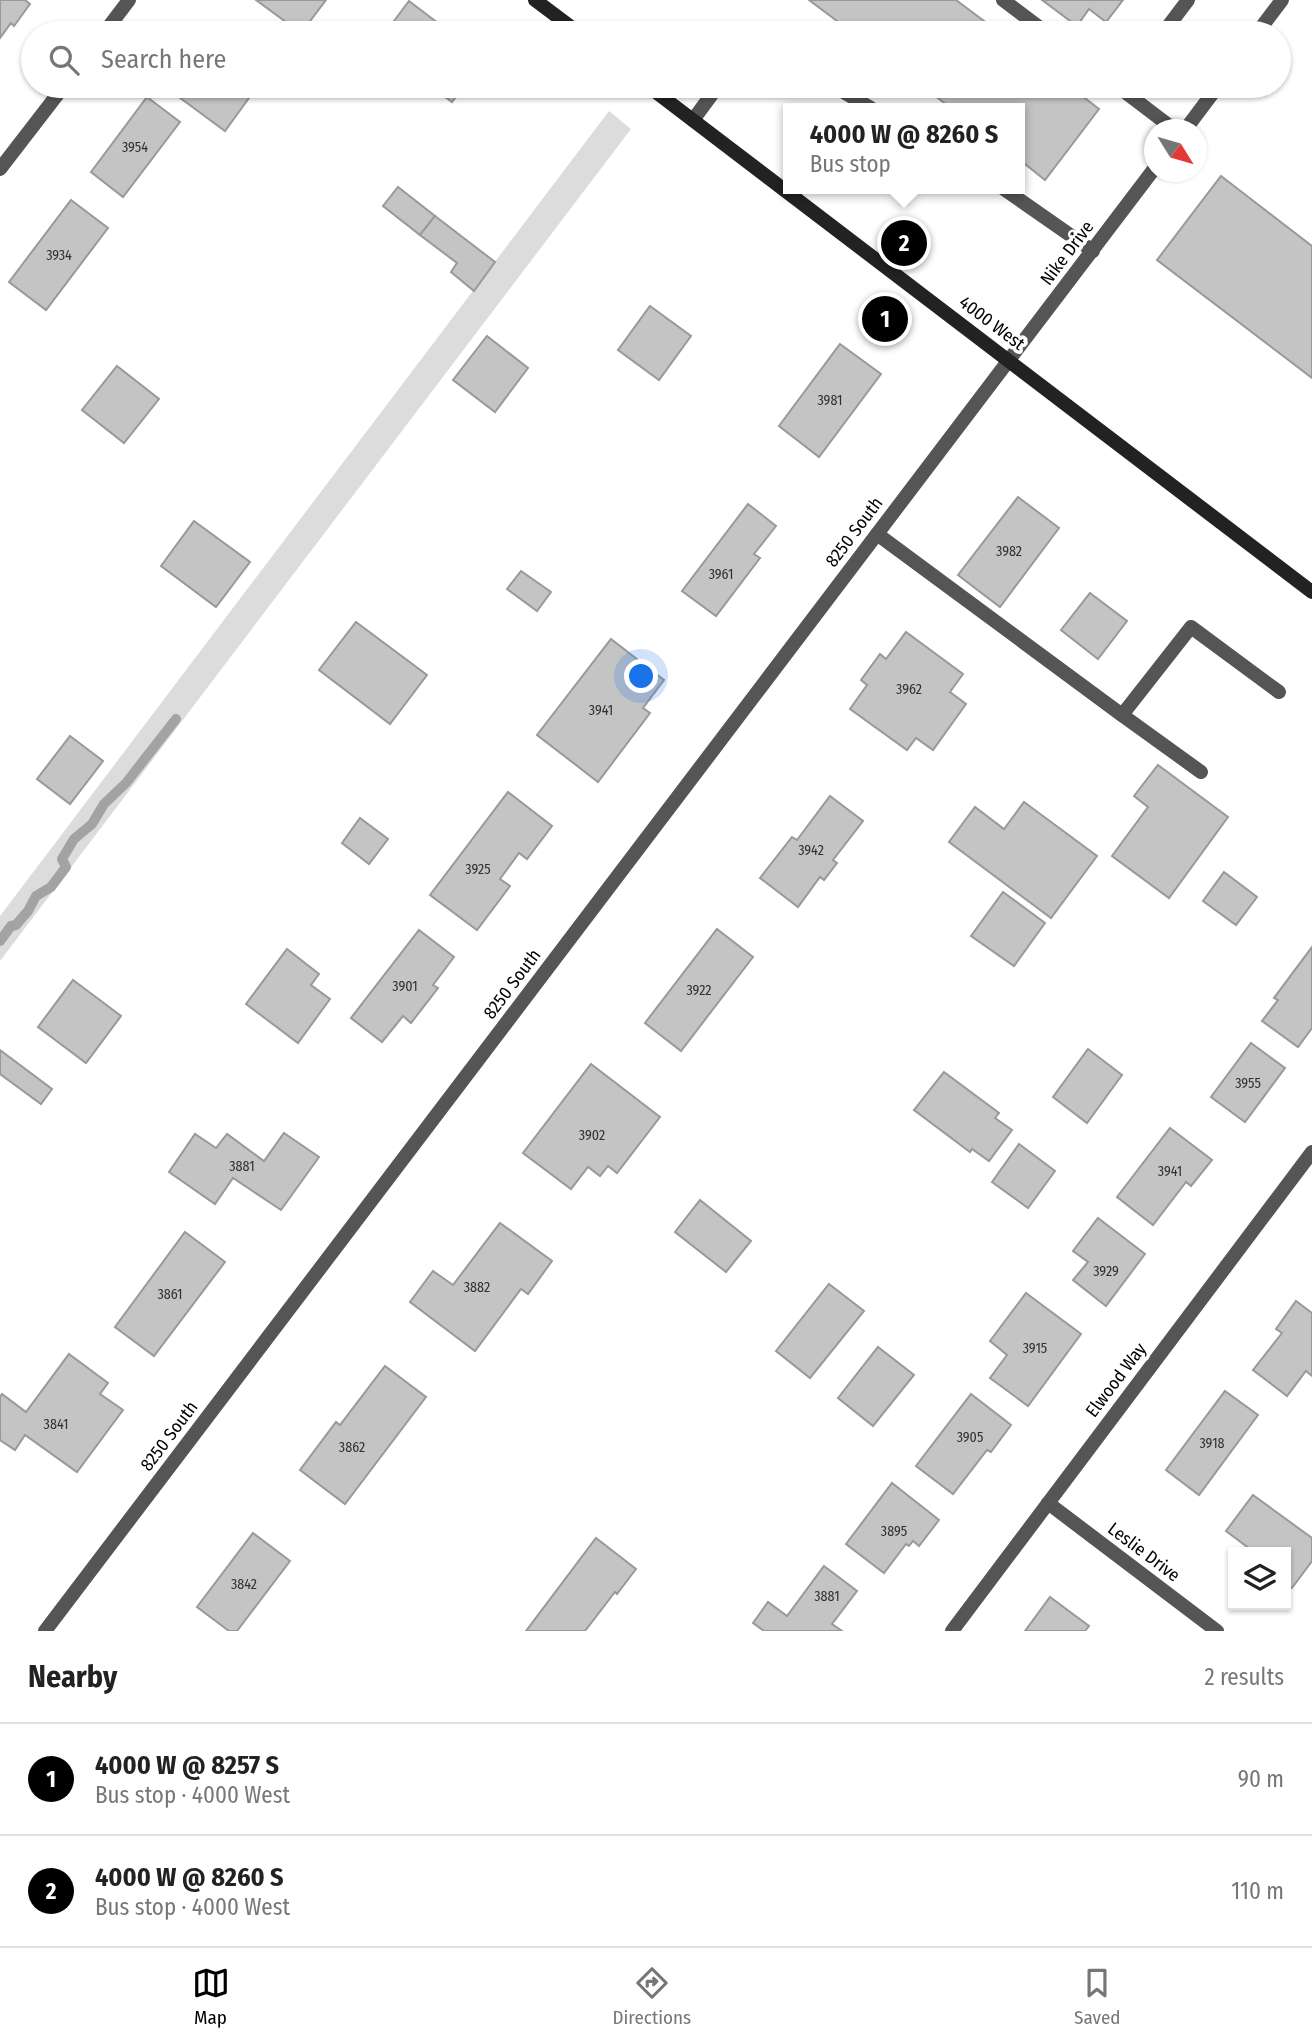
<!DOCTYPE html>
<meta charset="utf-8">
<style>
body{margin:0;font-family:"Fira Sans Condensed",sans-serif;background:#f6f6f6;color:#222}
.controls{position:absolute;right:21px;bottom:21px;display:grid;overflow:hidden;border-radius:0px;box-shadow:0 2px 5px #0004}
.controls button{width:63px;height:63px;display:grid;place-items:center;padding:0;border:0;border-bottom:2px solid #e0e0e0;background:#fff;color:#222;font:35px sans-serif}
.compass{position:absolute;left:1144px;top:119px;width:63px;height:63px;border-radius:50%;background:#fff;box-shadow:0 2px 5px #0004;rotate:127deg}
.you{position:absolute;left:642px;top:677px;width:24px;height:24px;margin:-18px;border:5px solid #fff;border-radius:50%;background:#1a73e8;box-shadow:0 0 0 10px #1a73e833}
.badge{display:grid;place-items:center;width:46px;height:46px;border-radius:50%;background:#000;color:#fff;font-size:23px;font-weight:700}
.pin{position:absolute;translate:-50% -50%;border:4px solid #fff;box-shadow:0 2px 7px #0006}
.popup{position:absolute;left:783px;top:103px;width:242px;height:91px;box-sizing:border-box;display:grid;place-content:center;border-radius:0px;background:#fff;filter:drop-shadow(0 2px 5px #0005);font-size:23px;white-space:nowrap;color:#767676}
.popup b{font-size:26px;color:#222}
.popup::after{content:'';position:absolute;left:50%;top:100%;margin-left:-14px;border:14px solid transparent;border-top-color:#fff}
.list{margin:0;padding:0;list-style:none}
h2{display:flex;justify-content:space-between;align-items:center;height:91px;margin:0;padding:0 28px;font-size:30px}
h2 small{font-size:23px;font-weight:400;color:#767676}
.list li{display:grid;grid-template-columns:46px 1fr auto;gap:21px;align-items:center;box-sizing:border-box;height:112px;padding:0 28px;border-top:2px solid #e0e0e0}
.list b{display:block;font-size:26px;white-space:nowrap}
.list p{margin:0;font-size:23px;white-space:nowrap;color:#767676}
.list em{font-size:23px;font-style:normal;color:#767676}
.icon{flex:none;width:38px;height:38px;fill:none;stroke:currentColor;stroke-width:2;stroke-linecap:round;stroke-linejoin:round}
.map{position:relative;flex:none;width:1312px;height:1631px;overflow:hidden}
.search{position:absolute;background:#fff;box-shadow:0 2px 5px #0004;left:21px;right:21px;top:21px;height:77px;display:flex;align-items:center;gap:18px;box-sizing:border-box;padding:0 24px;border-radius:38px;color:#767676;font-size:26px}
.sheet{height:315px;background:#fff}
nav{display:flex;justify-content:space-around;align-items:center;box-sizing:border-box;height:98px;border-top:2px solid #e0e0e0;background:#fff;font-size:19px;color:#767676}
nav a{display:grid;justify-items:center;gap:4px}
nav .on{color:#000}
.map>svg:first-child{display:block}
.green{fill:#dcdcdc}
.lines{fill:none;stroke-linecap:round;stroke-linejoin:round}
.stream{stroke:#a3a3a3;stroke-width:10}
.building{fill:#c4c4c4;stroke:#999;stroke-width:2}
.service{stroke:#555;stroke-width:14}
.minor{stroke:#555;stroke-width:14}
.tertiary{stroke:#555;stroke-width:14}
.secondary{stroke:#222;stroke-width:14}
.labels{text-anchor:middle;stroke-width:7;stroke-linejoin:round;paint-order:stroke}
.number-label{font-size:14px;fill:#313131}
.street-label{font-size:18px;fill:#000;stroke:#fff}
</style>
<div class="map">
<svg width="1312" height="1631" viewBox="0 0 1312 1631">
<rect width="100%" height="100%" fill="#fff"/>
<path class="green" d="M609,111L631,129L0,961V916Z"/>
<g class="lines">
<path class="stream" d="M0,941L11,926L16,925L28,911L36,896L51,887L66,867L62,859L74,839L92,824L104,804L126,783L176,719"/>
</g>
<g class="building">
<path d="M0,0H25L30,4L14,26L11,23L0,38Z"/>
<path d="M256,0H326L301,33Z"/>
<path d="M809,0H956L1000,33H853Z"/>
<path d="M1042,0H1123L1106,22L1089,9L1077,26Z"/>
<path d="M409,1L451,33H385Z"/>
<path d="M164,86H247L254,91L225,131Z"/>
<path d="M427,86H464L452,102L433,88L432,90Z"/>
<path d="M922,86H1069L1099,109L1045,180L1020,160V108H951Z"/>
<path d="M147,97L180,122L123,197L91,172Z"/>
<path d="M1221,176L1312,246V378L1157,260Z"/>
<path d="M398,187L435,216L420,235L383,206Z"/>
<path d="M71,200L108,228L46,310L9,282Z"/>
<path d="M435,216L495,262L474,291L451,272L457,263L420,235Z"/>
<path d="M650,306L691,336L659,380L618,350Z"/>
<path d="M487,336L528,368L495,412L453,380Z"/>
<path d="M840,344L881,374L819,457L779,426Z"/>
<path d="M117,366L159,399L124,443L82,410Z"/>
<path d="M1018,497L1059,528L1000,607L958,575Z"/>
<path d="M748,504L776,526L754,554L760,558L716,616L682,591Z"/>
<path d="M194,521L250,562L216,607L161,566Z"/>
<path d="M521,571L551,592L537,611L507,589Z"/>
<path d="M1090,593L1127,621L1098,659L1061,630Z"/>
<path d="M356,622L427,675L390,724L319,670Z"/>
<path d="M906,632L963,674L950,692L966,704L933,750L916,738L907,750L850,709L867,685L861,680L880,654L886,659Z"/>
<path d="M611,639L664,680L643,708L650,713L598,782L537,735Z"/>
<path d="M70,736L103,761L70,804L37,779Z"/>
<path d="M1158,765L1228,817L1169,898L1112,856L1148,807L1134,796Z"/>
<path d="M508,792L552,826L527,859L519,853L500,879L510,886L477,930L430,895Z"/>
<path d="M830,796L863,821L833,860L837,863L824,880L820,877L798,907L760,878L792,837L797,840Z"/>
<path d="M1024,802L1097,856L1051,918L949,842L975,807L1004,829Z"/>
<path d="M360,818L388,839L369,864L342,843Z"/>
<path d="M1224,872L1257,897L1236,925L1203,901Z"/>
<path d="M1003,892L1045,923L1014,966L971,936Z"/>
<path d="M717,929L753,957L681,1051L645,1023Z"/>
<path d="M419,930L454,957L433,985L438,988L411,1023L403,1016L382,1042L351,1018Z"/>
<path d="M1312,947V1028L1298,1047L1262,1021L1278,1000L1274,998Z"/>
<path d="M287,949L319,974L311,985L330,999L298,1043L246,1004Z"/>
<path d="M73,980L121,1016L86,1063L38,1027Z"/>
<path d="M1251,1043L1285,1068L1245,1122L1211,1097Z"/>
<path d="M1088,1049L1122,1075L1087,1123L1053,1097Z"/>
<path d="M0,1050L52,1089L41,1104L0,1074Z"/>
<path d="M591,1064L660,1117L617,1173L608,1166L600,1176L588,1167L571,1189L523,1153Z"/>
<path d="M944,1072L999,1113L995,1118L1012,1130L989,1161L972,1149L970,1152L914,1110Z"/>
<path d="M1170,1128L1212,1160L1191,1186L1186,1182L1153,1225L1117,1197Z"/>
<path d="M284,1133L319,1157L281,1210L233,1178L215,1204L169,1172L195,1134L216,1148L227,1134L264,1161Z"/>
<path d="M1019,1144L1055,1171L1028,1208L992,1182Z"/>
<path d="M700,1200L751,1241L726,1272L675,1232Z"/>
<path d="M1098,1218L1145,1254L1106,1306L1073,1280L1088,1262L1073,1251Z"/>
<path d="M500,1223L552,1261L528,1294L521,1289L475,1351L410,1302L433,1271L453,1285Z"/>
<path d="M185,1232L225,1262L154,1356L115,1327Z"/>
<path d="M829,1284L864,1311L810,1378L776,1351Z"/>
<path d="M1026,1293L1081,1334L1028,1406L990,1378L1007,1355L990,1341Z"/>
<path d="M1296,1301L1312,1313V1376L1306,1371L1287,1396L1253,1370L1282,1333L1276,1329Z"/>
<path d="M878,1347L914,1375L873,1426L838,1398Z"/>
<path d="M69,1354L108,1383L100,1394L123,1410L77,1472L25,1435L15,1450L0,1440V1397L2,1394L26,1412Z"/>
<path d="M385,1366L426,1397L345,1504L300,1470L336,1422L340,1425Z"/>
<path d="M1225,1391L1258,1415L1199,1495L1166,1470Z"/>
<path d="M971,1394L1011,1425L991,1452L987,1450L953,1494L916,1466Z"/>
<path d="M892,1483L939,1520L919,1546L913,1541L909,1546L906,1544L884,1573L846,1544Z"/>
<path d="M1253,1495L1312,1538V1561L1292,1588L1286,1584V1552H1254L1226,1531Z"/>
<path d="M253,1533L290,1561L237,1631H229L197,1607Z"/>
<path d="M596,1538L636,1569L617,1594L615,1592L585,1631H526Z"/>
<path d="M824,1566L857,1591L832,1624L842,1631H764L753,1623L768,1602L787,1616Z"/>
<path d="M1050,1597L1089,1626L1085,1631H1025Z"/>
</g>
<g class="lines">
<g class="service">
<path d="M1003,0L1047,33"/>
<path d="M1163,33L1188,0"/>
<path d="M833,86L871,108"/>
<path d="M1117,86L1175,130"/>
<path d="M693,120L718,86"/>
<path d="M1004,189L1093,251"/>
<path d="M877,534L1122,715L1191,627L1279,692"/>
<path d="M1122,715L1201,772"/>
</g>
<g class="minor">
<path d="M104,33L129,0"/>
<path d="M0,169L64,86"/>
<path d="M1048,1503L1217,1631"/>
<path d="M45,1631L1009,360"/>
<path d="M952,1631L1312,1152"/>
</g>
<g class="tertiary">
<path d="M1257,33L1282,0"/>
<path d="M1185,130L1218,86"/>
<path d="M1009,360L1154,169"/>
</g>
<g class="secondary">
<path d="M535,0L579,33"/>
<path d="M648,86L1312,592"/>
</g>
</g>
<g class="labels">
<g class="number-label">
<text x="135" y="152">3954</text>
<text x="59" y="260">3934</text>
<text x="830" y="405">3981</text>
<text x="1009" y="556">3982</text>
<text x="721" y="579">3961</text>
<text x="909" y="694">3962</text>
<text x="601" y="715">3941</text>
<text x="811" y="855">3942</text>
<text x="478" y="874">3925</text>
<text x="405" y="991">3901</text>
<text x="699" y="995">3922</text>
<text x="1248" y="1088">3955</text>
<text x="592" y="1140">3902</text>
<text x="242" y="1171">3881</text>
<text x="1170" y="1176">3941</text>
<text x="1106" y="1276">3929</text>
<text x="477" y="1292">3882</text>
<text x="170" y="1299">3861</text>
<text x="1035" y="1353">3915</text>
<text x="56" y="1429">3841</text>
<text x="970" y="1442">3905</text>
<text x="1212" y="1448">3918</text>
<text x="352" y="1452">3862</text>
<text x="894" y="1536">3895</text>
<text x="244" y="1589">3842</text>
<text x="827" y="1601">3881</text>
</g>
<g class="street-label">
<text transform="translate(1067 253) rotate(-53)" y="6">Nike Drive</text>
<text transform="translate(992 323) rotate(37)" y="6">4000 West</text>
<text transform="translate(854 532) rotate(-53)" y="6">8250 South</text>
<text transform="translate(512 984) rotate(-53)" y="6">8250 South</text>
<text transform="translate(1116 1380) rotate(-53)" y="6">Elwood Way</text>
<text transform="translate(169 1436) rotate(-53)" y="6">8250 South</text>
<text transform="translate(1144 1552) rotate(37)" y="6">Leslie Drive</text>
</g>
</g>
</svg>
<div class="controls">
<button><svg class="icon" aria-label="layers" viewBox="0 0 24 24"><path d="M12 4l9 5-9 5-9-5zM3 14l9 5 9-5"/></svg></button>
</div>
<svg class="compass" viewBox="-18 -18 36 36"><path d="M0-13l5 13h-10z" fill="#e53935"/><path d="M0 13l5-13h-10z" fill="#767676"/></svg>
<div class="you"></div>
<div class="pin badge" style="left:885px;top:319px">1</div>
<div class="pin badge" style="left:904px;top:243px">2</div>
<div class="popup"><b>4000 W @ 8260 S</b>Bus stop</div>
<div class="search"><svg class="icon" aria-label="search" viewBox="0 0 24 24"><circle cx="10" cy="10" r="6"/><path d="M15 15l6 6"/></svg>Search here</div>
</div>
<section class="sheet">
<h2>Nearby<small>2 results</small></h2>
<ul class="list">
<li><span class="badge">1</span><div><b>4000 W @ 8257 S</b><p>Bus stop · 4000 West</p></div><em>90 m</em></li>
<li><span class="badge">2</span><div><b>4000 W @ 8260 S</b><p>Bus stop · 4000 West</p></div><em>110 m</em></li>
</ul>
</section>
<nav>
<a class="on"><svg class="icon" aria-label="map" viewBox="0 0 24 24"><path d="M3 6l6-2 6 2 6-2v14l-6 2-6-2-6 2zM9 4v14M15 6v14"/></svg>Map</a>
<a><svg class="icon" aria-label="directions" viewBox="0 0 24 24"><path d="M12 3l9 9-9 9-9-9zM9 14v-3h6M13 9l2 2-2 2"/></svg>Directions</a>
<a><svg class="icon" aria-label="saved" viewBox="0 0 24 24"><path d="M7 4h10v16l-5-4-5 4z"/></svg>Saved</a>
</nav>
